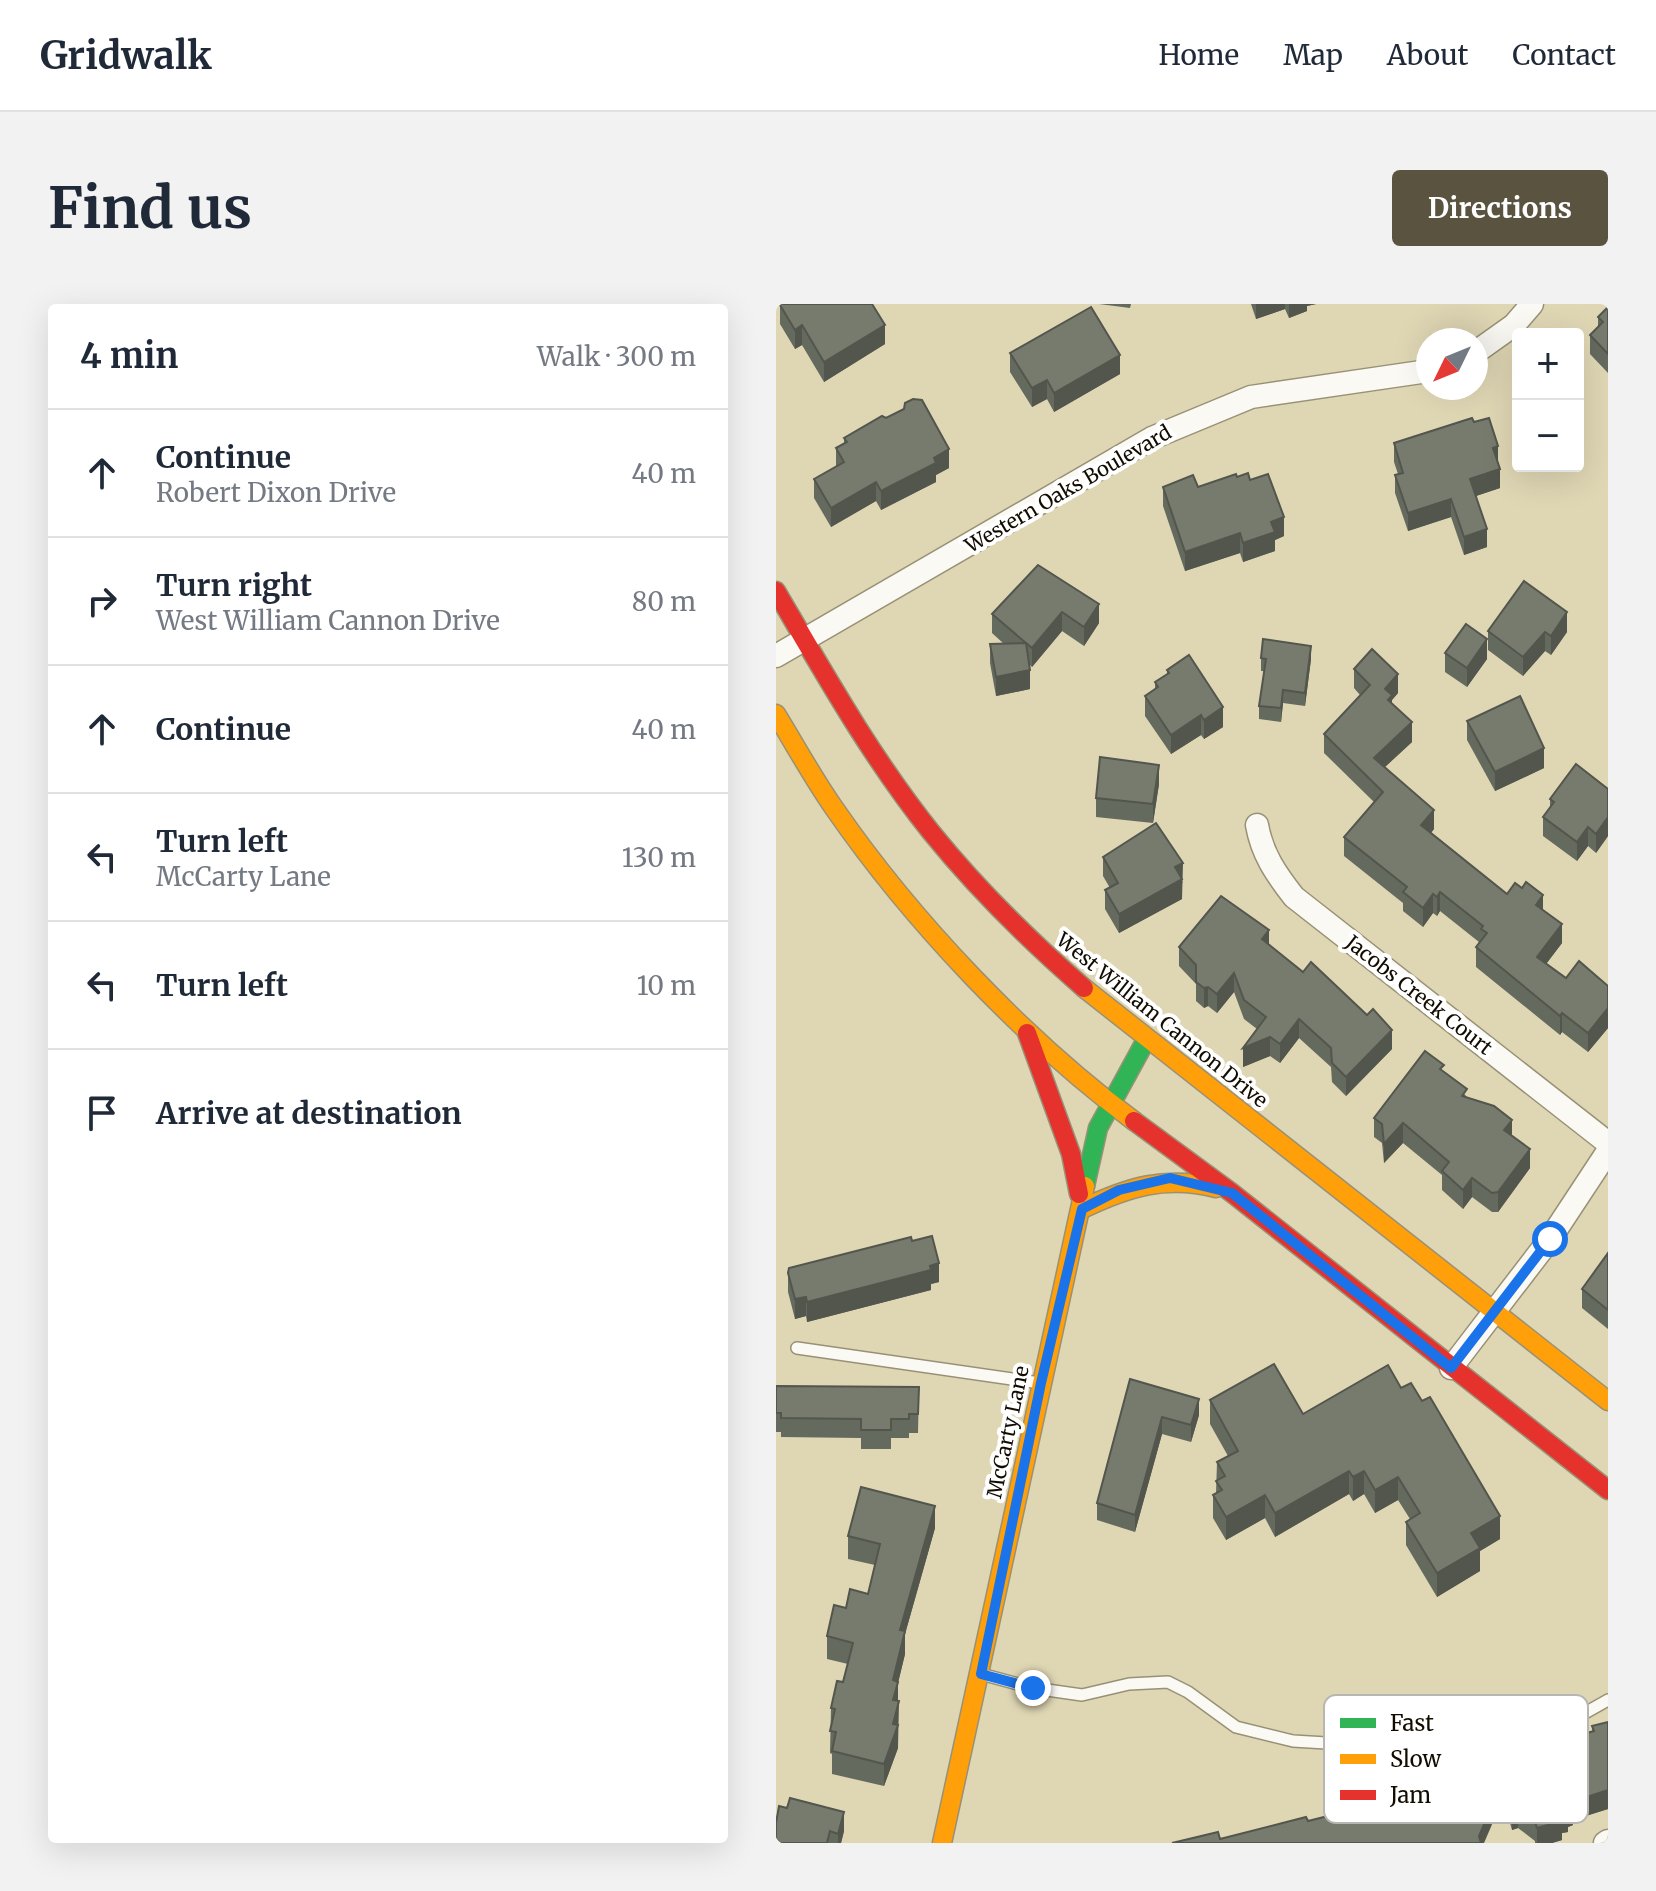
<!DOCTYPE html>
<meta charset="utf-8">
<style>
body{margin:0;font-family:Merriweather,serif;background:#f2f2f3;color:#1f2937}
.controls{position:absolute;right:24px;top:24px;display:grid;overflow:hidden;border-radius:8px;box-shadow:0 8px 32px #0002}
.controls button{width:72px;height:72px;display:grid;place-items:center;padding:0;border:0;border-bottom:2px solid #e0e1e3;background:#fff;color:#1f2937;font:40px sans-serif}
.compass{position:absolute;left:640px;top:24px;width:72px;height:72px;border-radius:50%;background:#fff;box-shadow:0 8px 32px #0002;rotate:227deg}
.stop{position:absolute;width:24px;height:24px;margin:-18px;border:6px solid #1a73e8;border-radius:50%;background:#fff}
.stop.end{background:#1a73e8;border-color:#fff;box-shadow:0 2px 8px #0008}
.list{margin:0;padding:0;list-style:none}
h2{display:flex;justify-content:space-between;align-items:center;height:104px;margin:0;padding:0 32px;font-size:34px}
h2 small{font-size:26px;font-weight:400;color:#747a83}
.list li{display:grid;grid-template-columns:52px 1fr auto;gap:24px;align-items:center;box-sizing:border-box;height:128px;padding:0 32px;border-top:2px solid #e0e1e3}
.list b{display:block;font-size:30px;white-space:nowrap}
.list p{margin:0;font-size:26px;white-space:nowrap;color:#747a83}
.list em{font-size:26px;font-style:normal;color:#747a83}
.icon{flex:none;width:44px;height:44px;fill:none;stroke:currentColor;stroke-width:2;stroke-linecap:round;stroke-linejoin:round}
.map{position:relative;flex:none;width:832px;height:1539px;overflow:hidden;border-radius:8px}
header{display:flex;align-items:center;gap:48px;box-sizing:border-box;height:112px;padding:0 40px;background:#fff;border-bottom:2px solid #e0e1e3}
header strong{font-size:38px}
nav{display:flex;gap:44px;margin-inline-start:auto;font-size:28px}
.intro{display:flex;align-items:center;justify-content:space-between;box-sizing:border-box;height:192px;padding:0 48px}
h1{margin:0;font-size:56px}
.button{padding:20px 36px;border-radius:8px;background:#5a533f;color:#fff;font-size:28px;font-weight:700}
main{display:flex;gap:48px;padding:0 48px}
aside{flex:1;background:#fff;border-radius:8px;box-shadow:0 8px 32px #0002}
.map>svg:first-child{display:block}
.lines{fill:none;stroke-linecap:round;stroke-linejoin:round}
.lane-casing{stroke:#989176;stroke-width:14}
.street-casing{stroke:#989176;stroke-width:25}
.fast-casing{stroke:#989176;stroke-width:21}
.slow-casing{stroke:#989176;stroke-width:21}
.jam-casing{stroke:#989176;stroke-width:21}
.lane{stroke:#faf9f4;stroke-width:11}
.street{stroke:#faf9f4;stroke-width:22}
.fast{stroke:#30b455;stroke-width:18}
.slow{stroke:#ff9f0a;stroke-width:18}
.jam{stroke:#e5322d;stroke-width:18}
.wall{fill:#656a5f}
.shaded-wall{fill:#53564d}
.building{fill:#767b6e;stroke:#53564d;stroke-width:2}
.route{stroke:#1a73e8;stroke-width:10}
.labels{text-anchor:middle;stroke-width:8;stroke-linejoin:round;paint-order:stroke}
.street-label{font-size:20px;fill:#120c00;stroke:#fff}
.key{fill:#fff;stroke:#b8b6b2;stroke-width:2}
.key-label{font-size:22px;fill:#120c00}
</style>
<header>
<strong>Gridwalk</strong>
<nav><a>Home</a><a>Map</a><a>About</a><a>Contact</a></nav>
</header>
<div class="intro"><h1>Find us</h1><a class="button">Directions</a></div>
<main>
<aside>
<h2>4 min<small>Walk · 300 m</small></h2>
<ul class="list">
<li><svg class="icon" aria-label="ahead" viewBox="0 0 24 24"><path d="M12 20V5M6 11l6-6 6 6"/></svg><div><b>Continue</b><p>Robert Dixon Drive</p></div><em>40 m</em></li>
<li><svg class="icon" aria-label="right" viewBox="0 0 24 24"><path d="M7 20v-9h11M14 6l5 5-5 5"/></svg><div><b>Turn right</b><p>West William Cannon Drive</p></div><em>80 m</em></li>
<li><svg class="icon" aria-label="ahead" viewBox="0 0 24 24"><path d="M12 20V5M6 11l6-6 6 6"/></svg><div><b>Continue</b></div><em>40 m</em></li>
<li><svg class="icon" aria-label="left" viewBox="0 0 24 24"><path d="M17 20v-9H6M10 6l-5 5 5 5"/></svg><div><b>Turn left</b><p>McCarty Lane</p></div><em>130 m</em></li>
<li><svg class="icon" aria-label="left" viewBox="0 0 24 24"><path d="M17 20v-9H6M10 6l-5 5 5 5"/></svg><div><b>Turn left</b></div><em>10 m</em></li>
<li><svg class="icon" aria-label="arrive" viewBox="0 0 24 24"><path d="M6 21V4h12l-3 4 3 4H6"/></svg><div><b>Arrive at destination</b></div></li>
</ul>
</aside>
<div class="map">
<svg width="832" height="1539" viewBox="0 0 832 1539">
<rect width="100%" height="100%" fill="#dfd6b4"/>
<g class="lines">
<g class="lane-casing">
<g id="lane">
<path d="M21,1044L264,1079"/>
<path d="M205,1370L257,1384L306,1391L353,1380L392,1378L412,1388L460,1423L517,1437L567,1440L589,1433L672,1429L732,1440L759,1437L832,1396"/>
</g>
</g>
<g class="street-casing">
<g id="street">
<path d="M700,48L738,21L756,0"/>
<path d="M0,352L376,134L475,93L652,67"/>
<path d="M481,521C486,550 500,570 518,593L832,839"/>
<path d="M675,1064L774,935L832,847"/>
<path d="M829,1539L832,1537"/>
</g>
</g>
<g class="fast-casing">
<path id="fast" d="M309,882L322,824L370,736"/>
</g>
<g class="slow-casing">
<g id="slow">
<path d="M0,410C19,441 37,474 58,504C136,617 248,735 358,817"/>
<path d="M308,684L832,1097"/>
<path d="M306,905C352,883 390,871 440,884"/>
<path d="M166,1539L309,882"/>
</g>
</g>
<g class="jam-casing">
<g id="jam">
<path d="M0,287C48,369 95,453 155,528C201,585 253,636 308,684"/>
<path d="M251,729L295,850L303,890"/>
<path d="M358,817L456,889L832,1186"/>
</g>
</g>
<use href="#lane" class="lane"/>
<use href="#street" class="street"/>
<use href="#fast" class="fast"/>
<use href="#slow" class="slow"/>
<use href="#jam" class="jam"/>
</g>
<g class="wall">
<path d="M323,0H355L354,4Z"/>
<path d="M475,0H540L531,2V7L513,14L509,5L480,15Z"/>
<path d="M4,1L109,40L48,78L26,41L19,45L4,20Z"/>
<path d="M832,3V69L814,50V31L822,23V13Z"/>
<path d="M234,49L344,70L278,108L271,95L256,103L234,68Z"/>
<path d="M698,118L722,159L724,184L700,192L711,243L688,251L675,213L632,227L619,189V171L622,170L618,158V139Z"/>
<path d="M68,134L173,164L160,171V178L105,206L100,197L55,223L38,194V175L60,163V144L68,139Z"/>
<path d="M461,173L474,176L508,232L499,236V247L467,258L464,249L409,267L387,202V183H422Z"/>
<path d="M262,261L323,319L308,342L286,327L256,363L253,360L254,385L220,392L214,359V340H228L216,329V310Z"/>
<path d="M712,327L791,328L775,351L769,347L747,372L712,346Z"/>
<path d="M669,349L711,355L691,383L669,368Z"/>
<path d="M485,354L535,355L529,402L507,399L505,418L483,415V402L488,367H485Z"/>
<path d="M578,365L622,389L616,396V400L636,438L609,463L658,525L655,529L731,590L767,606L786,639L770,660L790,674L832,682V724L812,748L786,728L784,731L700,663V643L703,638L664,607L661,612L657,609L647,623L627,607V599L568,552V533L598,498L548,449V430L584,391L578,384Z"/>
<path d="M391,366L447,423L428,435L425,431L395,450L369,412V392L379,385V378L391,371Z"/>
<path d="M691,417L768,464L719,487L691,436Z"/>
<path d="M383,480L377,519L320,513V494Z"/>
<path d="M832,485V532L820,549L812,542L801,557L767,532V513L774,504V495Z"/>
<path d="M327,553L407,578L406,579V595L343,629L329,605V586L334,584L327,572Z"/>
<path d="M493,641L616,745L570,792L556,778L555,763L523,734L504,759L494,752L467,763L481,725L468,715L458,688L441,709L432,702L428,704L420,697V680L403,662V643Z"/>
<path d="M668,768L691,793L736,832L754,864L722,908H716L696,893L687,905L666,886V871L627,839L608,859L606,839L598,833V814Z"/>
<path d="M136,937L163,978L155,980V986L31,1018L30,1012L19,1015L12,988V969Z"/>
<path d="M832,949V1025L806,1004V985Z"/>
<path d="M354,1075L423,1111L415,1138L386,1130L359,1228L321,1216V1199Z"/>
<path d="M0,1082L143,1083L142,1129H133V1134H115V1145H85V1134L5,1133V1128H0Z"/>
<path d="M625,1084L724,1235L704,1247V1267L661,1293L630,1241V1218L634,1215L622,1196L599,1209L588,1190L577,1197L573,1190L499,1233L489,1214L450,1236L437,1214V1191L440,1189L441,1158L452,1152L434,1120V1096L527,1110Z"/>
<path d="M159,1224L129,1330V1350L122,1379V1444L108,1482L56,1470V1450L54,1449L55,1404L67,1378L72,1360L51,1355V1332L70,1304L92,1290L99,1261L72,1255V1232Z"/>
<path d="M832,1418V1505L797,1516V1521L792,1523V1528L786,1529V1536L776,1539H759V1537L742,1524L736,1526L727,1495L444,1535L532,1517L574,1507V1500L621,1493L657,1485V1477L695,1475L736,1466V1457L804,1436V1431L816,1427V1422Z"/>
<path d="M0,1519L68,1527L65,1539H0Z"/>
</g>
<g class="shaded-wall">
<path d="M480,0H509V5L480,15Z"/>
<path d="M513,0H540L531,2V7L513,14Z"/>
<path d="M26,21V41L19,45V26Z"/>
<path d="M109,21V40L48,78V58Z"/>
<path d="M344,51V70L278,108V89Z"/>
<path d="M271,76V95L256,103V84Z"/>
<path d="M722,142V160L717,144Z"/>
<path d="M173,145V164L160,171V178L105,206V187Z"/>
<path d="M724,165V184L694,194V175Z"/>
<path d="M100,178V197L55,223V204Z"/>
<path d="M675,195V213L632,227V209Z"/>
<path d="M508,213V232L499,236V247L467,258V239L495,218Z"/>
<path d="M711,225V243L688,251V233Z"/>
<path d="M464,229V249L409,267V248Z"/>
<path d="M323,300V319L308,342V323Z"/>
<path d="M286,308V327L256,363V344Z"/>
<path d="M791,308V328L775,351V332Z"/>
<path d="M769,328V347L747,372V353Z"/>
<path d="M711,335V355L691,383V364Z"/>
<path d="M535,342V355L529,402V389Z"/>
<path d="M254,366V385L220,392V373Z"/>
<path d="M622,370V389L616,396V410L609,385Z"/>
<path d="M507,386V399L505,418V404Z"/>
<path d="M447,403V423L428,435V416Z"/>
<path d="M425,411V431L395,450V431Z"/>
<path d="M636,418V438L598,473V454Z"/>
<path d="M768,444V464L719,487V468Z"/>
<path d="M383,461V480L377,519V500Z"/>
<path d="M658,506V525L645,541V521Z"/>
<path d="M832,513V532L820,549V530Z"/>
<path d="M812,523V542L801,557V538Z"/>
<path d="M407,559L406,595L343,629V610L399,563Z"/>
<path d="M664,588V607L661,612V593Z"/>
<path d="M657,590V609L647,623V604Z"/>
<path d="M767,591V610L760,601Z"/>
<path d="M786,620V639L761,672V653Z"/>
<path d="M493,626V645L486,635Z"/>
<path d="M458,669V688L441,709V690Z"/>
<path d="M432,683V702L428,704V684Z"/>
<path d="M832,704V724L812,748V729Z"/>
<path d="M786,709V728L784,731V712Z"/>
<path d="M523,715V734L504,759V740Z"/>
<path d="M616,726V745L570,792V773Z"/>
<path d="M494,733V752L467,763V744Z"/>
<path d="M736,816V835L728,826Z"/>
<path d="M627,819V839L608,859V840Z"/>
<path d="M754,845V864L722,908V888Z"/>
<path d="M696,874V893L687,905V886Z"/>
<path d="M163,959V978L155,980V986L31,1018V998Z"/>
<path d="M30,993V1012L19,1015V995Z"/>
<path d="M423,1095V1111L415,1138V1121Z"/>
<path d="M386,1113V1130L359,1228V1211Z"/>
<path d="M573,1167V1190L499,1233V1209Z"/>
<path d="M588,1167V1190L577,1197V1173Z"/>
<path d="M622,1173V1196L599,1209V1186Z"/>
<path d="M489,1191V1214L450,1236V1213Z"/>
<path d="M159,1202V1224L129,1330V1350L122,1379V1400L117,1418V1376L124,1326Z"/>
<path d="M724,1212V1235L704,1247V1267L661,1293V1269L695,1229Z"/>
<path d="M123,1397L122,1444L108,1482V1460Z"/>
<path d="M727,1476V1495L708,1539H703V1532Z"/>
<path d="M832,1486V1505L797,1516V1521L792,1523V1528L786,1529V1536L776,1539H761V1524L784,1511L796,1498Z"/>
<path d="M742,1505V1524L736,1526V1507Z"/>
<path d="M68,1508V1527L65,1539H62V1530Z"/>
</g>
<g class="building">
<path d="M5,0H96L109,21L48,58L26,21L19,26L4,1Z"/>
<path d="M315,3L344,51L278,89L271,76L256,84L234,49Z"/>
<path d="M832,3V50L814,31L827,18L822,13Z"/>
<path d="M137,95L146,96L173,145L158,154L160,159L105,187L100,178L55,204L38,175L68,158L60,144L71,138L68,134L106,112L110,114L128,105L129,99Z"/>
<path d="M696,114L698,118L713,114L722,142L717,144L724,165L694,175L711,225L688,233L675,195L632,209L619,171L627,169L618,139Z"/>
<path d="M472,169L474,176L492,170L508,213L495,218L499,228L467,239L464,229L409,248L387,183L417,171L422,183L460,170L461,173Z"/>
<path d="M262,261L323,300L308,323L286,308L256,344L250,339L254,366L220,373L214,340L250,339L216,310Z"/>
<path d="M748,277L791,308L775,332L769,328L747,353L712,327Z"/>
<path d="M690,320L711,335L691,364L669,349Z"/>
<path d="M487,335L535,342L529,389L507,386L505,404L483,402L490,355L485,354Z"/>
<path d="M596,345L622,370L609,385L616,391L612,396L636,418L598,454L658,506L645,521L731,590L739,579L746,584L750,578L767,591L760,601L786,620L761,653L790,674L803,657L832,682V704L812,729L786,709L784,712L700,643L711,629L705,625L707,622L664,588L661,593L657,590L647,604L627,588L631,583L568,533L607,488L548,430L594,381L578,365Z"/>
<path d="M413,351L447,403L428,416L425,411L395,431L369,392L382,383L379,378L393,369L391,366Z"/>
<path d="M744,392L768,444L719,468L691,417Z"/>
<path d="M324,453L383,461L377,500L320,494Z"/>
<path d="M800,460L832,485V513L820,530L812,523L801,538L767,513L778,498L774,495Z"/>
<path d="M380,519L407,559L399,563L406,575L343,610L329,586L342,579L327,553Z"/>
<path d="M445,592L493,626L486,635L527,668L535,658L591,711L597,705L616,726L570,773L556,759L555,744L523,715L504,740L494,733L467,744L490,713L468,696L458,669L441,690L432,683L428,684L420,678V661L403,643Z"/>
<path d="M649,747L668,761L664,765L691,785L686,792L718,802L736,816L728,826L754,845L722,888L716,889L696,874L687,886L666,867L673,858L627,819L608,840L606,820L598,814Z"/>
<path d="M156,932L163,959L154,962L155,966L31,998L30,993L19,995L12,969L13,964L135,933L136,937Z"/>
<path d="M832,949V1006L806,985Z"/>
<path d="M498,1060L527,1110L612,1061L625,1084L635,1079L646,1097L654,1093L724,1212L695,1229L704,1244L661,1269L630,1218L644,1209L622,1173L599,1186L588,1167L577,1173L573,1167L499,1209L489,1191L450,1213L437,1191L446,1186L440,1177L449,1172L441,1158L462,1147L434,1096Z"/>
<path d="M354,1075L423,1095L415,1121L386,1113L359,1211L321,1199Z"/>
<path d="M0,1082L143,1083L142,1110H133V1115H115V1126H85V1115L5,1114V1109H0Z"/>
<path d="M85,1183L159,1202L124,1326L129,1327L117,1376L122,1378L117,1396L123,1397L117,1420L122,1421L108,1460L56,1447L60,1428L54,1427L59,1405L55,1404L61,1377L67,1378L77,1339L51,1332L58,1301L70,1304L74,1285L92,1290L104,1240L72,1232Z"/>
<path d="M832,1418V1486L796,1498L797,1502L790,1504L792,1509L784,1511L786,1517L761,1524L759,1518L742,1505L736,1507L727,1476L703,1532L705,1539H396L442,1528L444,1535L530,1513L532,1517L576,1506L574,1500L620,1488L621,1493L658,1484L657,1477L693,1469L695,1475L739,1465L736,1457L805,1436L804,1431L818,1427L816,1422Z"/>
<path d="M14,1494L68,1508L62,1530L54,1527L51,1539H0V1519L3,1502L11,1504Z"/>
</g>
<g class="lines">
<path class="route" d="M257,1384L205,1370L265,1079L306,905L343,886L394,874L456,889L675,1064L774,935"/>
</g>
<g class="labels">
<g class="street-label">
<text transform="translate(292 185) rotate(-30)" y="7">Western Oaks Boulevard</text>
<text transform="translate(643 691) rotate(38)" y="7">Jacobs Creek Court</text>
<text transform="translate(386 716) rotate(39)" y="7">West William Cannon Drive</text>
<text transform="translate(232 1128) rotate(-78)" y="7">McCarty Lane</text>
</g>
</g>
<rect x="548" y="1391" width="264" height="128" rx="12" class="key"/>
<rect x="564" y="1414" width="36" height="10" fill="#30b455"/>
<rect x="564" y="1450" width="36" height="10" fill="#ff9f0a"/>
<rect x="564" y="1486" width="36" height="10" fill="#e5322d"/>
<g class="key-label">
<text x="614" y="1427">Fast</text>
<text x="614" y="1463">Slow</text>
<text x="614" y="1499">Jam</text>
</g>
</svg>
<div class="controls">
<button>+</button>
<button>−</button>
</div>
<svg class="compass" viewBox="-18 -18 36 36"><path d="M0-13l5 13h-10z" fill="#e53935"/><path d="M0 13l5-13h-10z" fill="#747a83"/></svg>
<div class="stop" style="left:774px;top:935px"></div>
<div class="stop end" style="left:257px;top:1384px"></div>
</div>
</main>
